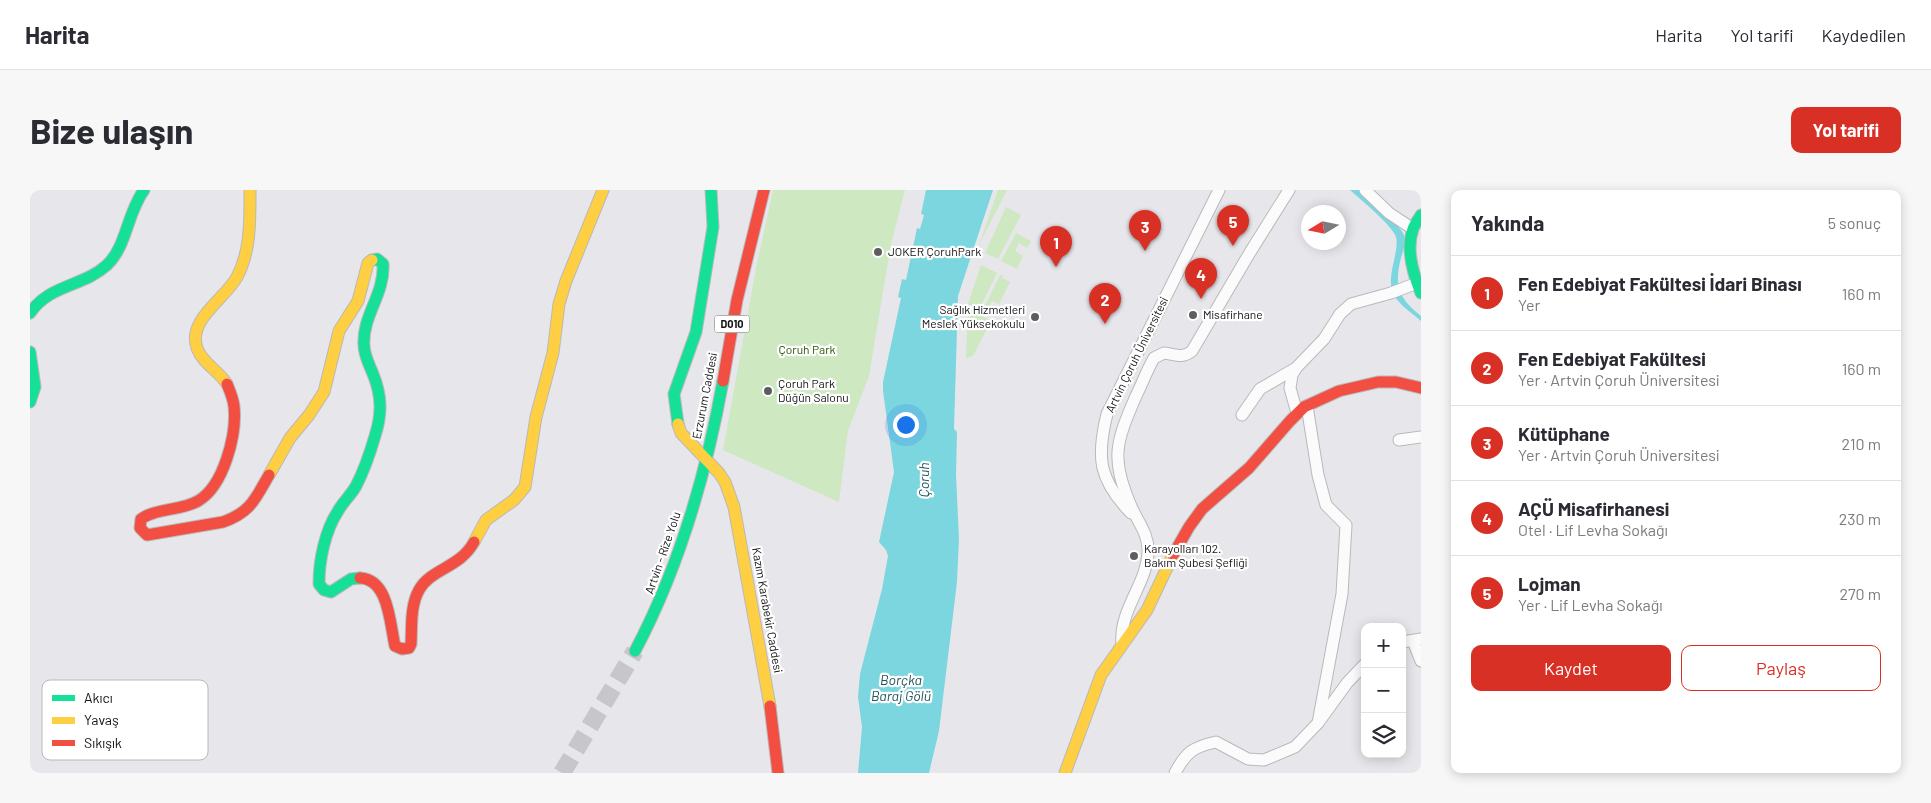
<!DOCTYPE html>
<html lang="tr">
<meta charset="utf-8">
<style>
body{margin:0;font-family:Barlow,sans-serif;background:#f7f7f7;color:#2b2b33}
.controls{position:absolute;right:15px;bottom:15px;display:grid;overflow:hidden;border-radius:10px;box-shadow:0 2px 12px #0003}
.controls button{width:45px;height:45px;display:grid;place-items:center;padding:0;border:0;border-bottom:1px solid #e1e1e2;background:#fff;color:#2b2b33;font:25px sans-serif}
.compass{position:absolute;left:1271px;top:15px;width:45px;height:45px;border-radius:50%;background:#fff;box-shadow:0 2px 12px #0003;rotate:260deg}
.you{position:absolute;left:875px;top:234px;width:18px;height:18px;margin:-12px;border:4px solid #fff;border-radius:50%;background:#1a73e8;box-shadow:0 0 0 8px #1a73e833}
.badge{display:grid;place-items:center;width:32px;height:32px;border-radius:50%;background:#d93025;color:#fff;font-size:16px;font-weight:700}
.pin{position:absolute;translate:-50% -41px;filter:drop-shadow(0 1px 2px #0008)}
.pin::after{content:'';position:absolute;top:26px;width:18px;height:15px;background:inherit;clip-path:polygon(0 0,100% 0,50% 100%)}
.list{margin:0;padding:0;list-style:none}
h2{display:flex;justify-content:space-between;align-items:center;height:65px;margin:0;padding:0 20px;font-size:21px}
h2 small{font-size:16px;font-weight:400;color:#7c7c81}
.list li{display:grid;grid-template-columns:32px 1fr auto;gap:15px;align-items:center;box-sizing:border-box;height:75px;padding:0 20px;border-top:1px solid #e1e1e2}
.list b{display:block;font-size:19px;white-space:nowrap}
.list p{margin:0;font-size:16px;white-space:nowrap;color:#7c7c81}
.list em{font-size:16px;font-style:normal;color:#7c7c81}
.actions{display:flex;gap:10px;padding:15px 20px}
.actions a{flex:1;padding:11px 0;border:1px solid #d93025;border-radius:10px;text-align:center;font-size:18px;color:#d93025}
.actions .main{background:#d93025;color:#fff}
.icon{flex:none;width:28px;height:28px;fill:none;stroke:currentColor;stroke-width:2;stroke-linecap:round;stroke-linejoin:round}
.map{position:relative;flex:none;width:1391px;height:583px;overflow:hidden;border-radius:10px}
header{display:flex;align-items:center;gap:30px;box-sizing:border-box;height:70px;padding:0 25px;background:#fff;border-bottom:1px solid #e1e1e2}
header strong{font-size:24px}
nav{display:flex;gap:28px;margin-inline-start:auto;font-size:18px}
.intro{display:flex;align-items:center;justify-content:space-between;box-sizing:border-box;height:120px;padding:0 30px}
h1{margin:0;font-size:35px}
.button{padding:12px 22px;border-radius:10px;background:#d93025;color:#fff;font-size:18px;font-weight:700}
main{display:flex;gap:30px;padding:0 30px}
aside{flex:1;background:#fff;border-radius:10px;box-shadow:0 2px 12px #0003}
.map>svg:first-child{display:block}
.green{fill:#cee8c2}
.water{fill:#7cd6df}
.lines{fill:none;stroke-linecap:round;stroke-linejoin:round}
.primary-tunnel{stroke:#c7c7cb;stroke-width:18;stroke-dasharray:18 9;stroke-linecap:butt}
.street-casing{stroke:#b9b9bc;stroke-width:13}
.fast-casing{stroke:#b9b9bc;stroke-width:13}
.slow-casing{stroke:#b9b9bc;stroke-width:13}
.jam-casing{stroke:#b9b9bc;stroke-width:13}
.street{stroke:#fbfbfc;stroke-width:11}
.fast{stroke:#16e098;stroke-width:11}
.slow{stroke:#ffcf43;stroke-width:11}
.jam{stroke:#f24e42;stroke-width:11}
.poi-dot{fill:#5d5d60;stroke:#fff;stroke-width:2}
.labels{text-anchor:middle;stroke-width:4.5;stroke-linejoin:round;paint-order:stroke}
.shield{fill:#fff;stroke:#5a5a5b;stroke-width:1}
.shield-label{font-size:11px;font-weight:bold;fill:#131315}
.poi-label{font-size:12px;fill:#131315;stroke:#fff;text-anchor:start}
.park-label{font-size:12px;fill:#285201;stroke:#fff}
.street-label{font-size:12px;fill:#131315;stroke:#fff}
.water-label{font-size:14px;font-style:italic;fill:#21575c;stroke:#fff}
.key{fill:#fff;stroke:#b8b8b9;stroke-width:1}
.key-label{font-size:14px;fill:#131315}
</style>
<header>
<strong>Harita</strong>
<nav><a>Harita</a><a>Yol tarifi</a><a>Kaydedilen</a></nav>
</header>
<div class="intro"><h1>Bize ulaşın</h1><a class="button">Yol tarifi</a></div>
<main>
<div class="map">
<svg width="1391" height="583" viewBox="0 0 1391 583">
<rect width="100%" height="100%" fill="#e7e7eb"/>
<g class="green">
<path d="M743,0H875L861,54L839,186L818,241L809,312L693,260L726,78Z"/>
<path d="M968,0H977L949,55Z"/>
<path d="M976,17L991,25L968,69L955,63Z"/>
<path d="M986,43L1001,51L997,58L989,53L985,61L993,66L987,79L971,71Z"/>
<path d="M951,75L967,83L949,120L938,114Z"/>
<path d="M970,85L973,86L972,88L980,92L969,114L962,111L956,123L952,122Z"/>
<path d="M938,118L961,131L943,166L936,168Z"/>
</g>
<g class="water">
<path d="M896,0H963L928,106L924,239L927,242L926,285L929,349L927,392L909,541L899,583H828L832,537L828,507L830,484L852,399L858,366L856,360L849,352L864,282L853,201V192L871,108L868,107L872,89L876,90L887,38L890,39L894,25L891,24Z"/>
<path d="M1320,0H1330C1338,8 1372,37 1374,45C1376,53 1373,61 1371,68C1364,95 1368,108 1391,126V131C1366,110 1355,106 1364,71C1365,64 1368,55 1366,47C1362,35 1331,10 1320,0Z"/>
</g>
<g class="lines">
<path class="primary-tunnel" d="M532,583L605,461"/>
<g class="street-casing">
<g id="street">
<path d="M1335,0L1359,23L1383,39"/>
<path d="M1277,216L1288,285L1296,315L1316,335L1312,404L1288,533"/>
<path d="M1267,223L1260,198L1262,185L1266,178L1294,149L1310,124L1321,114L1361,103L1387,93"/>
<path d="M1212,225L1230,199L1266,178"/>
<path d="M1369,250L1391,247"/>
<path d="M1101,323C1069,290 1066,268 1077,224L1189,0"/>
<path d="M1383,451L1391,471"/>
<path d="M1372,452L1391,449"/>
<path d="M1092,453C1089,420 1117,394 1118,362C1119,344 1107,331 1101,316C1080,268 1086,252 1106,206C1112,194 1117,180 1124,168L1134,163C1145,164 1152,169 1162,161L1219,64L1259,0"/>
<path d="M1145,583C1156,562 1163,557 1186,552L1218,569L1234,570L1265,557L1288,533L1317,493L1335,474"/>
</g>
</g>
<g class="fast-casing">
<g id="fast">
<path d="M1391,25C1388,30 1385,34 1383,39C1376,59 1383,84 1391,103"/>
<path d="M0,123C20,94 53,97 77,75C97,56 97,23 114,0"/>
<path d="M0,162L5,197L0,212"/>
<path d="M648,234L644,204L666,142L683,37L681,0"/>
<path d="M330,388L321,389L301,402L294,400L289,394C289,370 295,341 308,321C313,312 321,305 326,296C334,281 340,263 345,246C352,224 352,206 343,184C339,174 334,165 334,155C332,126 355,104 353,74L347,69L342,70"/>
<path d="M605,461C650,376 676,285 693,191"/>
</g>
</g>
<g class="slow-casing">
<g id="slow">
<path d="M197,194C189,181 172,173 167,158C157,130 195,109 207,87C221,61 220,29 220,0"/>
<path d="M648,234L651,243L689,283L695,292L704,317L740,516"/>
<path d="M239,285L260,248L279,225L294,202L309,141L328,111L338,73L342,70"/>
<path d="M444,352L456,330L484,310L495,297L506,227L523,163L529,114L536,91L573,0"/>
<path d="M1035,583L1071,485L1117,420L1143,365"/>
</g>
</g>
<g class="jam-casing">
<g id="jam">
<path d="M693,191L707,110L734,0"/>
<path d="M197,194C200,201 203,208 204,216C207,244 194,296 168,311C153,320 132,318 116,326L111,329L110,338L117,345L193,332C221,322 225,309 239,285"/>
<path d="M1143,365L1159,337L1172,319L1219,278L1260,231L1274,217L1309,201L1348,192H1366L1391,198"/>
<path d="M330,388C359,389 360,435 365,456L372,459L379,458L381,454C382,437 380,416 389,400C400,379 430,378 444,352"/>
<path d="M740,516L748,583"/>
</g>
</g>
<use href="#street" class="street"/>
<use href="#fast" class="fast"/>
<use href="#slow" class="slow"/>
<use href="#jam" class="jam"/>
</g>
<g class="poi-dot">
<circle cx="848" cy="62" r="5"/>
<circle cx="1163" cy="125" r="5"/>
<circle cx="1005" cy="127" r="5"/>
<circle cx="738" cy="201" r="5"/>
<circle cx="1104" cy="366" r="5"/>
</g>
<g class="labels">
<rect class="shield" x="684.5" y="125.5" width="35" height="17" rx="4"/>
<g class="shield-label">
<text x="702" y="138">D010</text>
</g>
<g class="poi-label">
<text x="858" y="66">JOKER ÇoruhPark</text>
<text x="995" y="124" text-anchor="end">Sağlık Hizmetleri<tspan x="995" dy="14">Meslek Yüksekokulu</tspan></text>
<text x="1173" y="129">Misafirhane</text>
<text x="748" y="198">Çoruh Park<tspan x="748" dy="14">Düğün Salonu</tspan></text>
<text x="1114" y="363">Karayolları 102.<tspan x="1114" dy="14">Bakım Şubesi Şefliği</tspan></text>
</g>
<g class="park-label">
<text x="777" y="164">Çoruh Park</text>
</g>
<g class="street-label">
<text transform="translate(1107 165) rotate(-64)" y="4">Artvin Çoruh Üniversitesi</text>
<text transform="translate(675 206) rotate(-79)" y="4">Erzurum Caddesi</text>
<text transform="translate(633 363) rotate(-71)" y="4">Artvin - Rize Yolu</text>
<text transform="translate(737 420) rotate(80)" y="4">Kazım Karabekir Caddesi</text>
</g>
<g class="water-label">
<text transform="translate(894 290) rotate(-90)" y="5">Çoruh</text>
<text x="871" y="495">Borçka<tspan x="871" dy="16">Baraj Gölü</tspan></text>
</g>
</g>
<rect x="12" y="490" width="166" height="80" rx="8" class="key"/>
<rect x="22" y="505" width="23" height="6" fill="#16e098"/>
<rect x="22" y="527" width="23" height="7" fill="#ffcf43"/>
<rect x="22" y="550" width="23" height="6" fill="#f24e42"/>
<g class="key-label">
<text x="54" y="513">Akıcı</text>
<text x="54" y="535">Yavaş</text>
<text x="54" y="558">Sıkışık</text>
</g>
</svg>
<div class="controls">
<button>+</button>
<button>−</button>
<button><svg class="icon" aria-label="layers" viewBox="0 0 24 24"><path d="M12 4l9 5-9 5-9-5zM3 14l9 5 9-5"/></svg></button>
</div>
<svg class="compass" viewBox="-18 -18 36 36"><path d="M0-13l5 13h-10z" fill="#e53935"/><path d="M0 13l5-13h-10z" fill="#7c7c81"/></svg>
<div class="you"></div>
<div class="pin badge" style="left:1026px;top:77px">1</div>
<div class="pin badge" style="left:1075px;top:134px">2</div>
<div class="pin badge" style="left:1115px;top:61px">3</div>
<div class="pin badge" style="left:1171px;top:109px">4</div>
<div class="pin badge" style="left:1203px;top:56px">5</div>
</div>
<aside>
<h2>Yakında<small>5 sonuç</small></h2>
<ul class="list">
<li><span class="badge">1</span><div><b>Fen Edebiyat Fakültesi İdari Binası</b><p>Yer</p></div><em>160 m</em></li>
<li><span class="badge">2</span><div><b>Fen Edebiyat Fakültesi</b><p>Yer · Artvin Çoruh Üniversitesi</p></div><em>160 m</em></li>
<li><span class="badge">3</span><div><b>Kütüphane</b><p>Yer · Artvin Çoruh Üniversitesi</p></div><em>210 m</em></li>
<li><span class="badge">4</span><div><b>AÇÜ Misafirhanesi</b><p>Otel · Lif Levha Sokağı</p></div><em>230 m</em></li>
<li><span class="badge">5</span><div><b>Lojman</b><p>Yer · Lif Levha Sokağı</p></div><em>270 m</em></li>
</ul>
<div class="actions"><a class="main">Kaydet</a><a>Paylaş</a></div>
</aside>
</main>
